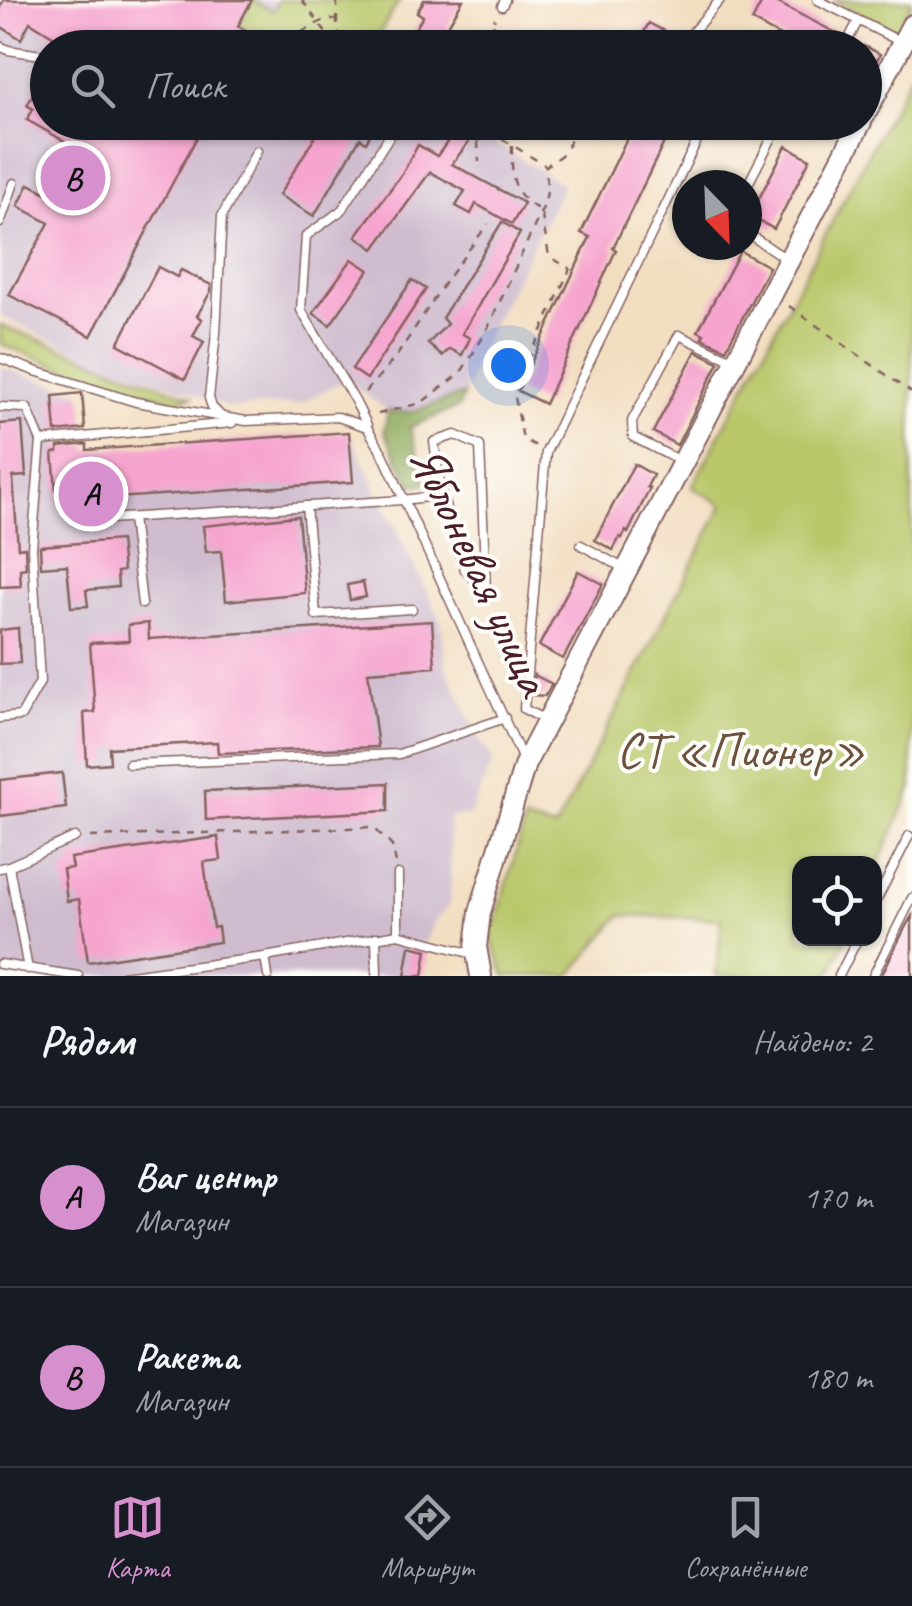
<!DOCTYPE html>
<html lang="ru">
<meta charset="utf-8">
<style>
body{margin:0;font-family:Caveat,sans-serif;background:#242831;color:#f1f3f6}
.controls{position:absolute;right:30px;bottom:30px;display:grid;overflow:hidden;border-radius:20px;box-shadow:0 2px 8px #0004}
.controls button{width:90px;height:90px;display:grid;place-items:center;padding:0;border:0;border-bottom:2px solid #363941;background:#171b24;color:#f1f3f6;font:50px sans-serif}
.compass{position:absolute;left:672px;top:170px;width:90px;height:90px;border-radius:50%;background:#171b24;box-shadow:0 2px 8px #0004;rotate:157deg}
.you{position:absolute;left:508px;top:365px;width:35px;height:35px;margin:-25px;border:8px solid #fff;border-radius:50%;background:#1a73e8;box-shadow:0 0 0 15px #1a73e833}
.badge{display:grid;place-items:center;width:65px;height:65px;border-radius:50%;background:#d690ce;color:#111;font-size:32px;font-weight:700}
.pin{position:absolute;translate:-50% -50%;border:5px solid #fff;box-shadow:0 2px 10px #0006}
.list{margin:0;padding:0;list-style:none}
h2{display:flex;justify-content:space-between;align-items:center;height:130px;margin:0;padding:0 40px;font-size:42px}
h2 small{font-size:32px;font-weight:400;color:#9ea1a6}
.list li{display:grid;grid-template-columns:65px 1fr auto;gap:30px;align-items:center;box-sizing:border-box;height:180px;padding:0 40px;border-top:2px solid #363941}
.list b{display:block;font-size:38px;white-space:nowrap}
.list p{margin:0;font-size:32px;white-space:nowrap;color:#9ea1a6}
.list em{font-size:32px;font-style:normal;color:#9ea1a6}
.icon{flex:none;width:55px;height:55px;fill:none;stroke:currentColor;stroke-width:2;stroke-linecap:round;stroke-linejoin:round}
.map{position:relative;flex:none;width:912px;height:976px;overflow:hidden}
.search{position:absolute;background:#171b24;box-shadow:0 2px 8px #0004;left:30px;right:30px;top:30px;height:110px;display:flex;align-items:center;gap:25px;box-sizing:border-box;padding:0 35px;border-radius:55px;color:#9ea1a6;font-size:38px}
.sheet{height:490px;background:#171b24}
nav{display:flex;justify-content:space-around;align-items:center;box-sizing:border-box;height:140px;border-top:2px solid #363941;background:#171b24;font-size:28px;color:#9ea1a6}
nav a{display:grid;justify-items:center;gap:5px}
nav .on{color:#d690ce}
.map>svg:first-child{display:block}
.industrial{fill:#cfbdcf}
.green{fill:#b9c76a;stroke:#82734a;stroke-width:2.5}
.forest{fill:#92ac5e;stroke:#6e6644;stroke-width:2.5}
.building{fill:#f6a5cf}
.lines{fill:none;stroke-linecap:round;stroke-linejoin:round}
.service-casing{stroke:#856260;stroke-width:11}
.tertiary-casing{stroke:#856260;stroke-width:24}
.path{stroke:#856260;stroke-width:2.5;stroke-dasharray:8 8;stroke-linecap:butt}
.service{stroke:#fff;stroke-width:8}
.tertiary{stroke:#fff;stroke-width:20}
.labels{text-anchor:middle;stroke-width:8;stroke-linejoin:round;paint-order:stroke}
.street-label{font-size:50px;fill:#4a1f2b;stroke:#fdfcf7}
.park-label{font-size:50px;fill:#6b513e;stroke:#fdfcf7}
</style>
<div class="map">
<svg width="912" height="976" viewBox="0 0 912 976">
<rect width="100%" height="100%" fill="#fdfcf7"/>
<filter id="ink" filterUnits="userSpaceOnUse"><feTurbulence type="fractalNoise" baseFrequency=".01" numOctaves="2"/><feDisplacementMap in="SourceGraphic" scale="20" xChannelSelector="R" yChannelSelector="G"/><feConvolveMatrix kernelMatrix="1 2 1 2 8 2 1 2 1" color-interpolation-filters="sRGB"/></filter>
<filter id="wash" filterUnits="userSpaceOnUse"><feTurbulence type="fractalNoise" baseFrequency=".0048" numOctaves="4" result="noise"/><feDisplacementMap in="SourceGraphic" scale="40" xChannelSelector="R" yChannelSelector="G"/><feGaussianBlur stdDeviation="2.25" result="paint"/><feColorMatrix in="noise" values="0 0 0 0 0 0 0 0 0 0 0 0 0 0 0 0 0 1.4 0 .05"/><feComposite in="paint" operator="in"/></filter>
<g filter="url(#wash)">
<rect width="100%" height="100%" fill="#f2dec1"/>
<g class="industrial">
<path d="M0,0H279L273,11L239,26L278,47L48,48V122H415L427,129L434,123H462L563,185L492,324L464,394L411,412L388,411L357,388L343,381L299,404L230,408L172,385L92,358L0,316Z"/>
<path d="M0,367L82,393L85,428L56,431L61,452L349,432L441,621L446,667L483,747L489,753L493,762L469,816L449,817L451,892L448,907L433,923L429,936L423,944L407,942L405,953L409,954L405,976H0Z"/>
</g>
<g class="green">
<path d="M252,0L273,11L278,0H400L371,47H278L238,26Z"/>
<path d="M833,0H912V2L897,32Z"/>
<path d="M912,71V788L875,873L874,864H800V938L846,939L829,976H716L722,919L621,915L570,976H505L491,938L525,821L555,829L723,505L692,487Z"/>
<path d="M0,325L192,397L177,401L62,368L0,344Z"/>
</g>
<path class="forest" d="M464,394L459,407L410,427L426,484L411,485L384,431L388,411L411,412Z"/>
<g id="blocks">
<g class="building">
<path d="M4,0H252L238,26L278,48H104L72,30L64,43L30,22L21,39L0,26V6Z"/>
<path d="M424,0H463L447,27L451,30L441,48H435L412,34L423,16L417,12Z"/>
<path d="M763,0H772L842,36L837,48H803L752,21Z"/>
<path d="M649,23L673,36L666,48H660L641,37Z"/>
<path d="M864,46L880,54L864,85Z"/>
<path d="M48,82V122H205L91,336L9,295L49,223L18,206L29,184L49,194L73,146L27,120L33,109L27,105L38,85L44,88Z"/>
<path d="M324,122H378L366,142L360,138L314,216L279,195Z"/>
<path d="M635,122H674L613,248L616,250L545,404L518,391L590,237L581,233Z"/>
<path d="M459,126L473,136L452,164L524,203L512,224L476,204L471,214L456,206L465,191L430,172L374,249L356,236L403,172L418,145L437,156Z"/>
<path d="M786,146L810,159L774,229L750,216Z"/>
<path d="M502,222L520,233L462,334L470,338L462,355L450,349L442,356L428,344L447,324L442,318Z"/>
<path d="M740,251L769,267L726,349L702,338L704,334L698,331Z"/>
<path d="M352,259L369,270L330,325L313,313Z"/>
<path d="M158,267L177,277L181,270L211,285V291L197,316L202,319L193,336L204,342L185,379L118,344Z"/>
<path d="M412,280L426,289L367,379L352,369Z"/>
<path d="M696,351L719,362L677,445L653,432Z"/>
<path d="M82,393L85,429L56,432L53,396Z"/>
<path d="M22,422L26,476L13,477L18,548L25,547L26,568L20,569L21,586L0,587V424Z"/>
<path d="M349,432L353,482L57,502L53,453L58,452V447L87,444V450Z"/>
<path d="M634,464L653,475L647,487L650,488L628,533L626,531L622,538L620,537L613,550L595,540Z"/>
<path d="M298,516L305,593L226,601L221,551L206,552L203,526Z"/>
<path d="M120,540L123,571L117,572L118,587L86,590L88,606L71,607L67,565L41,567L40,546Z"/>
<path d="M578,571L603,584L563,659L539,646Z"/>
<path d="M363,582L366,597L350,600L347,585Z"/>
<path d="M432,621L435,667L368,672L378,747L218,753L217,742L109,748L110,763L87,765L84,713L95,712L90,643L129,641L128,625L148,623L149,639Z"/>
<path d="M18,628L20,663L0,664V630Z"/>
<path d="M534,675L552,684L545,696L533,695Z"/>
<path d="M62,773L66,808L0,816V780Z"/>
<path d="M388,783V811L206,820L205,791Z"/>
<path d="M218,837L221,860L204,862L213,928L218,927L220,942L88,962L79,899L67,901L63,869L72,868L70,858Z"/>
<path d="M912,916V976H881L906,926Z"/>
<path d="M410,946L427,950L423,976H405Z"/>
</g>
</g>
</g>
<g filter="url(#ink)">
<use href="#blocks" fill-opacity="0" stroke="#856260" stroke-width="2.5"/>
<g class="lines">
<g class="service-casing">
<g id="service">
<path d="M818,0L899,41"/>
<path d="M502,6L505,0"/>
<path d="M0,46L8,50L48,56"/>
<path d="M679,48L720,0"/>
<path d="M844,48L858,21"/>
<path d="M747,186L780,122"/>
<path d="M0,223L14,183"/>
<path d="M747,233L785,258"/>
<path d="M0,358L35,371L136,402L246,421L338,417L367,427L383,454L523,760"/>
<path d="M0,407L27,408L41,441L32,548L40,682L21,716L0,718"/>
<path d="M222,417L212,407L209,398L216,333L222,216L257,151"/>
<path d="M367,425L355,401L301,310L306,236L342,210L390,135"/>
<path d="M455,435L480,446L486,591L465,570L442,495L434,442Z"/>
<path d="M41,441L232,423"/>
<path d="M680,461L633,437L632,421L679,335L732,360"/>
<path d="M306,506L316,615L412,609"/>
<path d="M132,518L142,604"/>
<path d="M77,521L403,500L442,495"/>
<path d="M581,545L627,570"/>
<path d="M547,721L524,709L546,452L706,122"/>
<path d="M129,764L399,754L505,718"/>
<path d="M9,866L75,837"/>
<path d="M0,868L9,866L28,969"/>
<path d="M874,905L909,836"/>
<path d="M398,934V874"/>
<path d="M376,937L377,976"/>
<path d="M265,957L268,976"/>
<path d="M0,964L78,976"/>
<path d="M122,976L265,957L398,934L473,954"/>
<path d="M839,976L858,938"/>
<path d="M873,976L912,898"/>
</g>
</g>
<g class="tertiary-casing">
<g id="tertiary">
<path d="M864,116L912,25"/>
<path d="M481,976L476,947L480,912L525,764L861,122"/>
</g>
</g>
<g class="path">
<path d="M302,0L326,33L344,48"/>
<path d="M337,0V29L345,48"/>
<path d="M271,33C302,45 308,19 337,19"/>
<path d="M479,48L495,18"/>
<path d="M492,48L494,21"/>
<path d="M475,122L546,166L564,153L580,122"/>
<path d="M477,125L479,162"/>
<path d="M512,146C512,178 510,193 541,211L549,256L570,269L514,392L523,439L536,446"/>
<path d="M789,306L912,393"/>
<path d="M365,392L396,357L447,279L488,224"/>
<path d="M378,414L421,403L460,374L485,334L545,203L547,191L546,166"/>
<path d="M90,837L373,827L392,846L396,863"/>
</g>
<use href="#service" class="service"/>
<use href="#tertiary" class="tertiary"/>
</g>
</g>
<g class="labels">
<g class="street-label">
<text transform="translate(482 569) rotate(65)" y="18">Яблоневая улица</text>
</g>
<g class="park-label">
<text x="741" y="767">СТ «Пионер»</text>
</g>
</g>
</svg>
<div class="controls">
<button><svg class="icon" aria-label="locate" viewBox="0 0 24 24"><circle cx="12" cy="12" r="6"/><path d="M12 2v4M12 18v4M2 12h4M18 12h4"/></svg></button>
</div>
<svg class="compass" viewBox="-18 -18 36 36"><path d="M0-13l5 13h-10z" fill="#e53935"/><path d="M0 13l5-13h-10z" fill="#9ea1a6"/></svg>
<div class="you"></div>
<div class="pin badge" style="left:91px;top:494px">A</div>
<div class="pin badge" style="left:73px;top:178px">B</div>
<div class="search"><svg class="icon" aria-label="search" viewBox="0 0 24 24"><circle cx="10" cy="10" r="6"/><path d="M15 15l6 6"/></svg>Поиск</div>
</div>
<section class="sheet">
<h2>Рядом<small>Найдено: 2</small></h2>
<ul class="list">
<li><span class="badge">A</span><div><b>Ваг центр</b><p>Магазин</p></div><em>170 m</em></li>
<li><span class="badge">B</span><div><b>Ракета</b><p>Магазин</p></div><em>180 m</em></li>
</ul>
</section>
<nav>
<a class="on"><svg class="icon" aria-label="map" viewBox="0 0 24 24"><path d="M3 6l6-2 6 2 6-2v14l-6 2-6-2-6 2zM9 4v14M15 6v14"/></svg>Карта</a>
<a><svg class="icon" aria-label="directions" viewBox="0 0 24 24"><path d="M12 3l9 9-9 9-9-9zM9 14v-3h6M13 9l2 2-2 2"/></svg>Маршрут</a>
<a><svg class="icon" aria-label="saved" viewBox="0 0 24 24"><path d="M7 4h10v16l-5-4-5 4z"/></svg>Сохранённые</a>
</nav>
